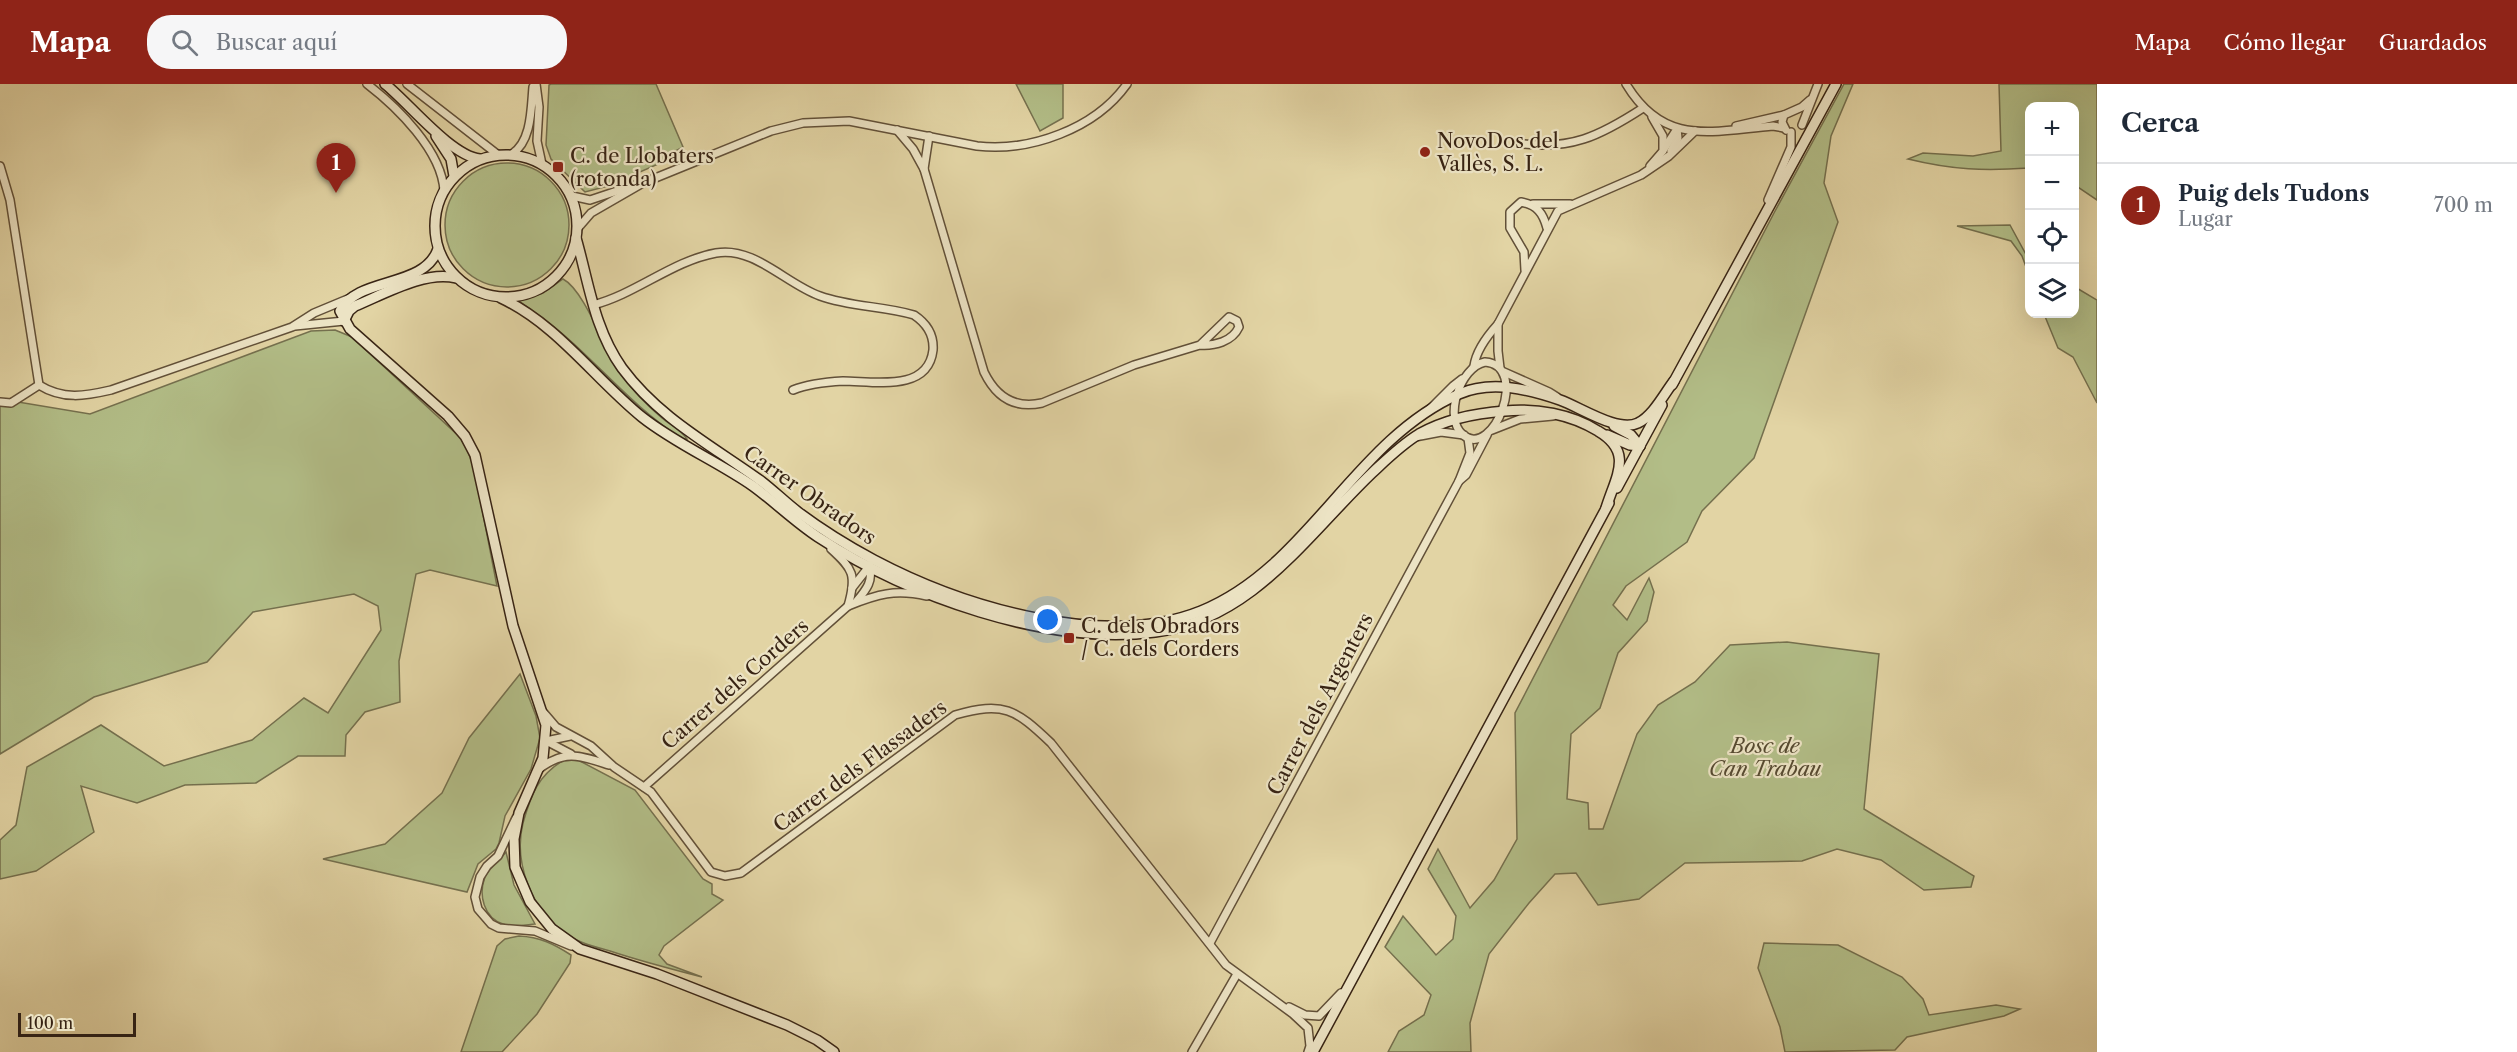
<!DOCTYPE html>
<html lang="es">
<meta charset="utf-8">
<style>
body{margin:0;font-family:"Libre Caslon Text",serif;background:#f6f6f7;color:#1f2937}
.controls{position:absolute;right:18px;top:18px;display:grid;overflow:hidden;border-radius:12px;box-shadow:0 6px 24px #0002}
.controls button{width:54px;height:54px;display:grid;place-items:center;padding:0;border:0;border-bottom:2px solid #e0e1e3;background:#fff;color:#1f2937;font:30px sans-serif}
.scale{position:absolute;left:18px;bottom:15px;width:118px;box-sizing:border-box;padding-left:6px;border:3px solid #382414;border-top:0;font-size:16px;line-height:21px;white-space:nowrap;color:#382414;-webkit-text-stroke:4px #ece3c4;paint-order:stroke}
.you{position:absolute;left:1048px;top:536px;width:21px;height:21px;margin:-15px;border:4px solid #fff;border-radius:50%;background:#1a73e8;box-shadow:0 0 0 9px #1a73e833}
.badge{display:grid;place-items:center;width:39px;height:39px;border-radius:50%;background:#8f2418;color:#fff;font-size:20px;font-weight:700}
.pin{position:absolute;translate:-50% -50px;filter:drop-shadow(0 2px 3px #0008)}
.pin::after{content:'';position:absolute;top:32px;width:21px;height:18px;background:inherit;clip-path:polygon(0 0,100% 0,50% 100%)}
.list{margin:0;padding:0;list-style:none}
h2{display:flex;justify-content:space-between;align-items:center;height:78px;margin:0;padding:0 24px;font-size:26px}
h2 small{font-size:20px;font-weight:400;color:#747a83}
.list li{display:grid;grid-template-columns:39px 1fr auto;gap:18px;align-items:center;box-sizing:border-box;height:84px;padding:0 24px;border-top:2px solid #e0e1e3}
.list b{display:block;font-size:22px;white-space:nowrap}
.list p{margin:0;font-size:20px;white-space:nowrap;color:#747a83}
.list em{font-size:20px;font-style:normal;color:#747a83}
.icon{flex:none;width:33px;height:33px;fill:none;stroke:currentColor;stroke-width:2;stroke-linecap:round;stroke-linejoin:round}
.map{position:relative;flex:none;width:2097px;height:968px;overflow:hidden}
header{display:flex;align-items:center;gap:36px;box-sizing:border-box;height:84px;padding:0 30px;background:#8f2418;color:#fff}
header strong{font-size:28px}
nav{display:flex;gap:33px;margin-inline-start:auto;font-size:21px}
.search{width:420px;height:54px;background:#f6f6f7;display:flex;align-items:center;gap:15px;box-sizing:border-box;padding:0 21px;border-radius:24px;color:#747a83;font-size:22px}
main{display:flex}
aside{flex:1;background:#fff}
.map>svg:first-child{display:block}
.green{fill:#b2bd87;stroke:#75704e;stroke-width:1.5}
.lines{fill:none;stroke-linecap:round;stroke-linejoin:round}
.street-casing{stroke:#625038;stroke-width:10}
.secondary-casing{stroke:#382414;stroke-width:12}
.street{stroke:#ece3c4;stroke-width:7}
.secondary{stroke:#ece3c4;stroke-width:9}
.poi-dot{fill:#8f2418;stroke:#ece3c4;stroke-width:2}
.labels{text-anchor:middle;stroke-width:4.5;stroke-linejoin:round;paint-order:stroke}
.poi-label{font-size:20px;fill:#382414;stroke:#ece3c4;text-anchor:start}
.street-label{font-size:20px;fill:#382414;stroke:#ece3c4}
.park-label{font-size:20px;font-style:italic;fill:#564a31;stroke:#ece3c4}
</style>
<header>
<strong>Mapa</strong>
<div class="search"><svg class="icon" aria-label="search" viewBox="0 0 24 24"><circle cx="10" cy="10" r="6"/><path d="M15 15l6 6"/></svg>Buscar aquí</div>
<nav><a>Mapa</a><a>Cómo llegar</a><a>Guardados</a></nav>
</header>
<main>
<div class="map">
<svg width="2097" height="968" viewBox="0 0 2097 968">
<rect width="100%" height="100%" fill="#e2d4a4"/>
<filter id="stains"><feTurbulence type="fractalNoise" baseFrequency=".00333" numOctaves="4"/><feColorMatrix values="0 0 0 0 .2 0 0 0 0 .09 0 0 0 0 .02 0 0 0 .5 -.17"/></filter>
<radialGradient id="worn" r=".72"><stop offset=".6" stop-color="#630" stop-opacity="0"/><stop offset="1" stop-color="#630" stop-opacity=".3"/></radialGradient>
<g class="green">
<path d="M551,0H656L683,63L670,70L672,74L608,102L585,108L551,75L546,61L549,1Z"/>
<path d="M1016,0H1063V34L1040,47Z"/>
<path d="M1844,0H1853L1831,52L1824,99L1838,138L1754,374L1702,427L1687,458L1626,502L1613,521L1627,536L1649,494L1654,508L1647,537L1618,569L1600,624L1571,650L1567,715L1588,719L1589,745H1603L1637,650L1658,621L1695,598L1730,561L1787,558L1879,570L1864,725L1974,792L1971,803L1924,806L1881,776L1837,765L1802,777L1685,779L1639,815L1598,821L1576,789L1555,790L1529,819L1489,870L1470,939L1471,968H1388L1399,947L1424,931L1431,911L1385,863L1403,832L1436,871L1453,855L1456,832L1428,785L1438,765L1470,824L1494,796L1517,755L1515,629L1774,129Z"/>
<path d="M1999,0H2097V116L2075,101L2074,22H2030L2029,84C1984,87 1953,86 1908,75L1923,69L1973,72L2001,67Z"/>
<circle cx="507" cy="141" r="62"/>
<path d="M2010,141L2029,176V191L2022,172L2011,157L1957,142Z"/>
<path d="M563,195C584,206 604,263 618,285C629,303 646,320 662,334C670,341 680,345 687,355H682C637,325 612,295 574,260C557,244 538,230 519,217L543,209Z"/>
<path d="M2075,203L2097,216V319L2073,273L2058,264L2044,230H2074Z"/>
<path d="M335,246L352,253L464,357L474,384L497,502L430,486L416,490L399,577L400,618L365,628L346,651L345,672H298L256,699L185,701L137,719L81,702L94,748L36,787L0,795V756L16,741L27,683L101,641L164,682L252,656L304,614L328,629L381,546L378,522L354,510L253,528L207,578L94,613L0,670V315L90,330L311,247Z"/>
<path d="M520,590L536,632L540,654L531,685L505,732L499,759L496,765L478,780L467,808L323,775L385,760L442,709L469,654Z"/>
<path d="M564,676H578L635,706L703,795L712,800V810L723,816L664,862L659,871L667,880L702,893C671,885 640,877 610,867C595,863 580,859 567,851C532,827 513,779 523,739C531,711 538,691 564,676Z"/>
<path d="M506,768L514,801L535,840C525,841 512,844 503,840C484,834 478,811 485,793C489,784 500,776 506,768Z"/>
<path d="M519,852C540,853 554,860 571,871L570,879L537,930L502,968H461L497,862L505,855Z"/>
<path d="M1764,859L1838,861L1902,893L1923,915L1929,931L1996,921L2020,925L2004,932L1907,953L1895,966L1785,968L1780,943L1758,884Z"/>
</g>
<g class="lines">
<g class="street-casing">
<g id="street">
<path d="M367,0C397,23 442,67 444,107"/>
<path d="M407,0L497,70"/>
<path d="M536,0L539,23L537,57L542,80"/>
<path d="M1626,0C1664,63 1711,47 1773,42L1784,44"/>
<path d="M1802,41L1818,0"/>
<path d="M1736,42L1784,31"/>
<path d="M897,46L913,65L924,85"/>
<path d="M1786,46L1782,38L1784,31L1802,23L1810,16"/>
<path d="M929,52L924,85L984,288C996,313 1015,325 1042,319L1134,281L1200,261L1229,233L1237,237L1239,243C1232,258 1214,262 1200,261"/>
<path d="M1517,59C1570,67 1600,52 1643,24"/>
<path d="M1664,65L1677,45"/>
<path d="M1671,67L1678,54L1677,45"/>
<path d="M512,70C532,57 531,24 533,3"/>
<path d="M0,82L10,116L39,301"/>
<path d="M1650,82L1663,67V52L1652,33"/>
<path d="M572,112L590,116L635,101"/>
<path d="M1768,116L1791,63V48"/>
<path d="M1533,120H1570"/>
<path d="M578,144L591,129L643,99L771,47L803,39L849,37L977,62C1030,68 1095,45 1127,0"/>
<path d="M1525,186L1524,168L1510,144V128L1521,118C1537,121 1543,129 1547,144"/>
<path d="M593,221C636,210 672,177 716,169C754,162 786,200 820,212C850,223 884,222 914,231C926,239 934,251 933,266C928,309 873,297 843,297C826,298 808,300 793,306"/>
<path d="M1498,240V267L1500,284"/>
<path d="M295,242L344,237"/>
<path d="M1485,278C1530,281 1494,376 1463,351C1443,334 1460,283 1485,278Z"/>
<path d="M1474,282C1476,267 1488,251 1498,240L1558,127L1641,91L1669,72L1695,47"/>
<path d="M1504,288L1549,308L1557,313"/>
<path d="M0,318L11,319L39,301C63,316 85,312 111,306L292,243L314,229L350,214"/>
<path d="M1429,326L1453,302L1462,295"/>
<path d="M1492,346L1520,335L1553,332"/>
<path d="M1415,353L1441,348L1464,351"/>
<path d="M1459,397L1470,369L1468,354"/>
<path d="M831,465C853,485 857,491 848,522"/>
<path d="M852,504L867,485H873"/>
<path d="M856,518C866,506 874,497 869,481"/>
<path d="M544,629L556,643L591,662L614,683L651,708L711,788L725,792L741,789L955,631C1004,617 1015,625 1051,659L1226,881L1293,930L1308,944L1310,962L1308,968"/>
<path d="M546,657L571,670"/>
<path d="M546,657L570,652"/>
<path d="M539,685C565,665 581,672 609,681"/>
<path d="M644,703L848,522C878,510 895,505 927,512"/>
<path d="M516,734L498,772L487,782L480,793L475,813L478,825L491,840L499,844L535,847L571,862"/>
<path d="M1210,859L1459,397L1466,391L1487,351"/>
<path d="M1289,923L1305,931L1319,932L1341,909"/>
<path d="M1192,968L1237,890"/>
</g>
</g>
<g class="secondary-casing">
<g id="secondary">
<path d="M385,0C409,19 451,72 480,75"/>
<path d="M436,52L451,75L454,92"/>
<circle cx="506" cy="142" r="71"/>
<path d="M576,154C589,199 594,245 622,284C659,334 711,361 761,397C774,407 785,418 798,428C822,446 848,462 874,476C963,523 1104,566 1201,527C1309,483 1353,357 1459,310C1491,296 1528,305 1560,316C1580,323 1618,349 1638,339C1653,332 1664,310 1674,297"/>
<path d="M438,165C424,205 358,192 340,227L350,245L448,332L465,352L475,371L513,542L546,641L543,674L519,729L514,755L515,783L530,818L552,845L580,865L657,890L787,941L817,956L834,968"/>
<path d="M501,214C558,241 594,294 642,333C676,360 717,377 753,402C775,418 795,438 818,453C908,512 1047,562 1155,548C1252,536 1307,451 1372,389C1387,375 1401,361 1419,350C1444,336 1477,329 1505,327C1536,324 1571,330 1598,347C1634,368 1616,392 1606,424"/>
<path d="M344,237L349,227L355,222C384,210 426,186 456,194"/>
<path d="M1672,301L1836,0"/>
<path d="M1614,342L1631,351L1640,362"/>
<path d="M1607,351L1630,361L1640,362"/>
<path d="M1617,404L1662,321"/>
<path d="M1313,968L1609,419"/>
</g>
</g>
<use href="#street" class="street"/>
<use href="#secondary" class="secondary"/>
</g>
<g class="poi-dot">
<circle cx="1425" cy="68" r="6"/>
<rect x="552" y="77" width="12" height="12" rx="3"/>
<rect x="1063" y="548" width="12" height="12" rx="3"/>
</g>
<g class="labels">
<g class="poi-label">
<text x="1437" y="64">NovoDos del<tspan x="1437" dy="23">Vallès, S. L.</tspan></text>
<text x="570" y="79">C. de Llobaters<tspan x="570" dy="23">(rotonda)</tspan></text>
<text x="1081" y="549">C. dels Obradors<tspan x="1081" dy="23">/ C. dels Corders</tspan></text>
</g>
<g class="street-label">
<text transform="translate(810 411) rotate(35)" y="7">Carrer Obradors</text>
<text transform="translate(735 600) rotate(-41)" y="7">Carrer dels Corders</text>
<text transform="translate(1320 620) rotate(-62)" y="7">Carrer dels Argenters</text>
<text transform="translate(860 682) rotate(-36)" y="7">Carrer dels Flassaders</text>
</g>
<g class="park-label">
<text x="1765" y="669">Bosc de<tspan x="1765" dy="23">Can Trabau</tspan></text>
</g>
</g>
<rect width="100%" height="100%" filter="url(#stains)"/>
<rect width="100%" height="100%" fill="url(#worn)"/>
</svg>
<div class="controls">
<button>+</button>
<button>−</button>
<button><svg class="icon" aria-label="locate" viewBox="0 0 24 24"><circle cx="12" cy="12" r="6"/><path d="M12 2v4M12 18v4M2 12h4M18 12h4"/></svg></button>
<button><svg class="icon" aria-label="layers" viewBox="0 0 24 24"><path d="M12 4l9 5-9 5-9-5zM3 14l9 5 9-5"/></svg></button>
</div>
<div class="scale">100 m</div>
<div class="you"></div>
<div class="pin badge" style="left:336px;top:109px">1</div>
</div>
<aside>
<h2>Cerca<small></small></h2>
<ul class="list">
<li><span class="badge">1</span><div><b>Puig dels Tudons</b><p>Lugar</p></div><em>700 m</em></li>
</ul>
</aside>
</main>
